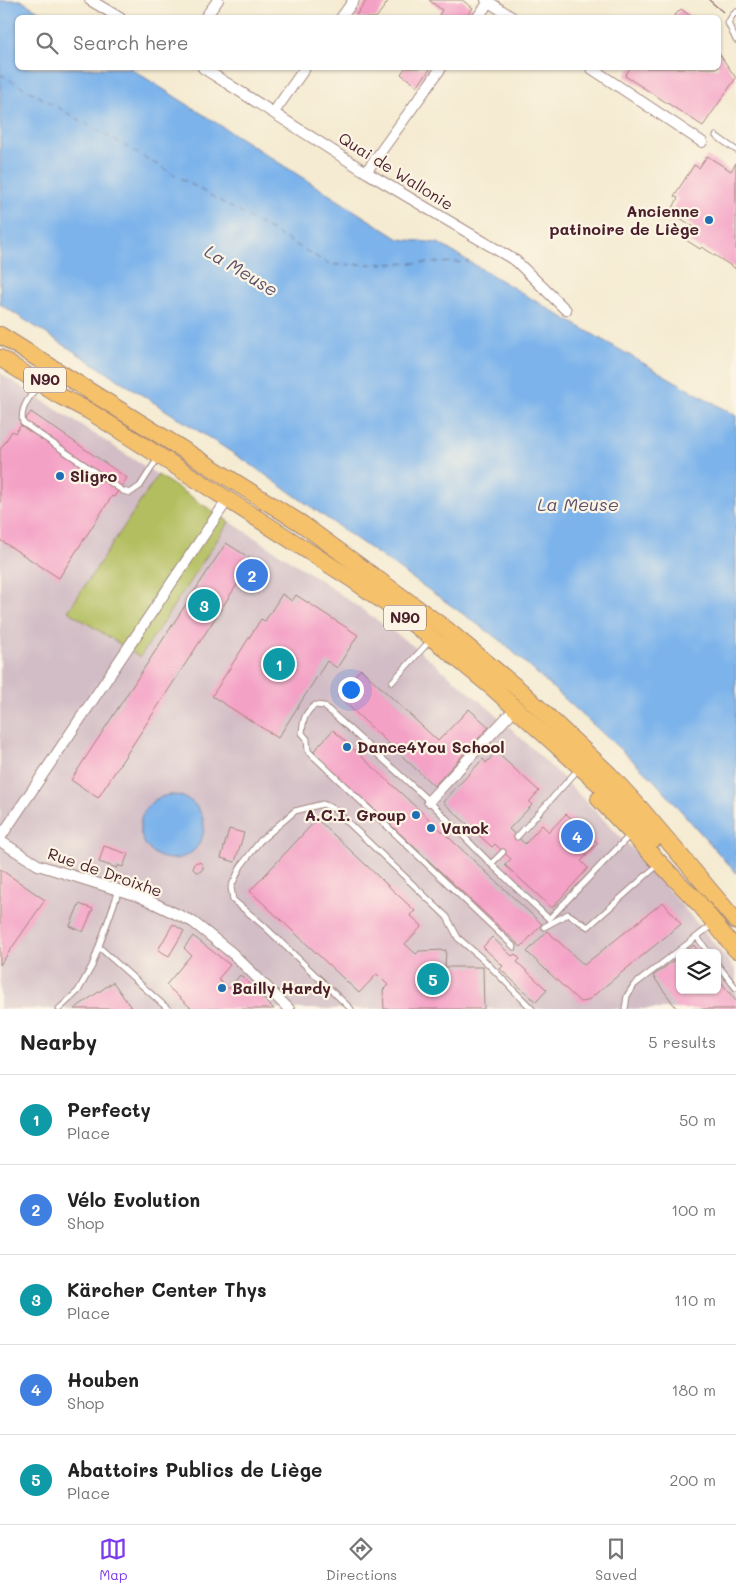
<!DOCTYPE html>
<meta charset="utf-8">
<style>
body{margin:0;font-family:Mali,sans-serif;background:#f6f6f6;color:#222}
.controls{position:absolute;right:15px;bottom:15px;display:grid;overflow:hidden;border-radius:8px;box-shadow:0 1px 4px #0004}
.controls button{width:45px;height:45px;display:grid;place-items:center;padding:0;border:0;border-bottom:1px solid #e0e0e0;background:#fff;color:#222;font:25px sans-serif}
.you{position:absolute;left:350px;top:689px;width:18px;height:18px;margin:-12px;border:4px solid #fff;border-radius:50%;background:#1a73e8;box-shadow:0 0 0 8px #1a73e833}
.badge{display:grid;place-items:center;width:32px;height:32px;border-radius:50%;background:#7c3aed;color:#fff;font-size:16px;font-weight:700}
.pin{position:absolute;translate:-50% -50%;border:2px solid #fff;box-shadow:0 1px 5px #0006}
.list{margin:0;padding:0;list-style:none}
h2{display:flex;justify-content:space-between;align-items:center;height:65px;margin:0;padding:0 20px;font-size:21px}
h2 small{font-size:16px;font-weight:400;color:#767676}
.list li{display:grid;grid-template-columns:32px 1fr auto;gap:15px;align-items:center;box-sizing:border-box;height:90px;padding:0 20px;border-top:1px solid #e0e0e0}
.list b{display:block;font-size:19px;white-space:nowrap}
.list p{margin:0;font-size:16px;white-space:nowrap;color:#767676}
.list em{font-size:16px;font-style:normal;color:#767676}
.icon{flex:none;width:28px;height:28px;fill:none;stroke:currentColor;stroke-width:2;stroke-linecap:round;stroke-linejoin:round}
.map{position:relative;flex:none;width:736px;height:1009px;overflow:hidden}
.search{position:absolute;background:#fff;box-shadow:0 1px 4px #0004;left:15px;right:15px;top:15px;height:55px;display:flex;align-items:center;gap:12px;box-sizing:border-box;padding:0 18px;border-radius:8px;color:#767676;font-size:19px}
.sheet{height:515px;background:#fff}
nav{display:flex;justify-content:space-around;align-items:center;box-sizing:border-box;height:70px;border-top:1px solid #e0e0e0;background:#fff;font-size:14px;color:#767676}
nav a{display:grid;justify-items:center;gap:2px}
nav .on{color:#7c3aed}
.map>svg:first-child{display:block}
.industrial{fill:#d2bdc6;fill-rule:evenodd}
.green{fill:#b2be5f;stroke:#7e6e45}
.water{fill:#7bb3eb;stroke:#62698b}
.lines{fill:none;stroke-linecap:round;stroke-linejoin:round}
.ferry{stroke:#5b536e;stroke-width:1;stroke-dasharray:6 5;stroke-linecap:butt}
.building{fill:#f4a1c6}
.lane-casing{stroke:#a0857e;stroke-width:7}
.street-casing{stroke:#a0857e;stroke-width:12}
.primary-casing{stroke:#a0857e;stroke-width:18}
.lane{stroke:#fff;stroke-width:5}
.street{stroke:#fff;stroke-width:10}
.primary{stroke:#f5c16b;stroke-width:16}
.tram{stroke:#4a1f2b;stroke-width:1}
.poi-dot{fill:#1f6fb2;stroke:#fcf5e5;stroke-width:2}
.labels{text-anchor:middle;stroke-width:4.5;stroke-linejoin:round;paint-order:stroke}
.shield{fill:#fcf5e5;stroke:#7f5f63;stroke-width:1}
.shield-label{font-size:15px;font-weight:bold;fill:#4a1f2b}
.street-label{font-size:16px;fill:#4a1f2b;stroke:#fcf5e5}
.poi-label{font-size:16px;font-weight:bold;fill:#4a1f2b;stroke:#fcf5e5;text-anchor:start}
.water-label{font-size:18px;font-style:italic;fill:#5b536e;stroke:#fcf5e5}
</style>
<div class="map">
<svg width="736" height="1009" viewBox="0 0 736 1009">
<rect width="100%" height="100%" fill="#fcf5e5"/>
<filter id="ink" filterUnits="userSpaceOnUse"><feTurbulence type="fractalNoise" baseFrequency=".02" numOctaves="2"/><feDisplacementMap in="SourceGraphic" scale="10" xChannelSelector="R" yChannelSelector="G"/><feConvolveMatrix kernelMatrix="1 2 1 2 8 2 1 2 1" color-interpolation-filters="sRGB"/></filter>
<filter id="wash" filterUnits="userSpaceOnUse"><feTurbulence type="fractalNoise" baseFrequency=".0096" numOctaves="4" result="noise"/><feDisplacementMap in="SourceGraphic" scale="20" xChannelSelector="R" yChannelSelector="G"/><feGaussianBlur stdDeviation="1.12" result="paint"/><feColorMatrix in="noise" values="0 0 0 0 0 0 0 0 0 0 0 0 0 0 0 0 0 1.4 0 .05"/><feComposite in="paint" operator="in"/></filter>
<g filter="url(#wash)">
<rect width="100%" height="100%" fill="#f5ebd2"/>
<path class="industrial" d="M0,373L322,581L416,648L499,717L561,776L644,861L723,954L736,971V1009H0ZM680,953H717V990H680Z"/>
<path class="green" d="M158,475L229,522L140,657L68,611Z"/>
<g class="water">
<path d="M0,0H20L49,17L18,18V68H130L399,239L438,243L566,319L736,416V873L652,778L500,640L250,464L0,304Z"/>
<circle cx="172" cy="827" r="32"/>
</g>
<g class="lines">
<path class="ferry" d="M0,74L331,265L469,262"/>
</g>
<g id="blocks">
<g class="building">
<path d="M367,0H389L376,18H354Z"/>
<path d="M429,0H462L473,8L465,18H437L442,10Z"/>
<path d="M681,9L693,18H672Z"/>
<path d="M718,52L736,78L703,126L625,76L630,68H718Z"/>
<path d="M405,68H431L417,86L401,74Z"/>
<path d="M707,156L731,171L736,163V269L702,247L700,249L686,240L694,227L671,212L678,198L674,196L694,165L699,168Z"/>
<path d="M31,412L127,478L114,497L112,496L59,578L0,540V450L12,431L15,433Z"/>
<path d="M226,543L253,560L98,798L71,780Z"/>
<path d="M282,594L292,601L296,595L358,635L337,668L327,661L278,738L212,696L261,619L265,621Z"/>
<path d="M361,669L438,741L469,709L489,727L434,786L337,695Z"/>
<path d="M333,730L542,924L521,947L313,752Z"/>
<path d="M496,752L539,791L529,802L532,805L509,829L525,844L542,825L549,832L566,814L577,823L574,826L577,829L580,827L586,832L583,835L586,838L589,835L598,843L581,861L588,868L552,908L505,865L511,859L495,844L492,847L443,802L483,759L486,763Z"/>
<path d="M317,819L415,911L410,915L422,926L405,944L416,954L419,951L446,950L445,967H483L484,1009H384L383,990L388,985L377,974L359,993L250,891Z"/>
<path d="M229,829L244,833L235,862L221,858Z"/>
<path d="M104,846L128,854L123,867L117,865V868L99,862Z"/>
<circle cx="198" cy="867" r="5"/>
<path d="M0,869L45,900L0,965Z"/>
<path d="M663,902L681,924L587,1001L580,1002L527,952L547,931L584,965Z"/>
<path d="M79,904L93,909L83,932L70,926Z"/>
<path d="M173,924L184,931L169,956L158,950Z"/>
<path d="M193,936L230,965L218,979L229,989L240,975L274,1009H192L166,985L191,955L184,948Z"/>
<path d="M492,937L512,956L515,954L520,959L517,962L547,990L536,1002L500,969L503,966L483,947Z"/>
<path d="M694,945L699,953H684Z"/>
<path d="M680,956V990H717V977L736,1001V1009H677L653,976Z"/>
<path d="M113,982L132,1009H74Z"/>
</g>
</g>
</g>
<g filter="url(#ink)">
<use href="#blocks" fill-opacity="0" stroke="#a0857e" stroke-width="1"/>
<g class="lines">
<g class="lane-casing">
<g id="lane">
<path d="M736,12L732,16L728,23L736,40"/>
<path d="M716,136L736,150"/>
<path d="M38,386C30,396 19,409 23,423L123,491L130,493L140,486L158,458"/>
<path d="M392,682L426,645"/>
<path d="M517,837L574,774"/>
<path d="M491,864L503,852"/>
<path d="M544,927L568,914L588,927L659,864"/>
<path d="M697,937L709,953"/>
<path d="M99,947L168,1009"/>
<path d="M514,947L308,751L307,739L302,733C303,721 304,713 315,705L324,706L331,712L429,801L491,864L549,919L630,835"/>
<path d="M717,964L736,988"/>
<path d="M59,1009L78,991L92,966L119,890"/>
<path d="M351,1009L264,926L233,900L231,887L241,866L260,841L295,811L323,804L334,809L447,917L458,938L486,962L532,1009"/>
<path d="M625,1009L627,996L634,985L712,925"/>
</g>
</g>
<g class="street-casing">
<g id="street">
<path d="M90,0L120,18"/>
<path d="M486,0L513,18"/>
<path d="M205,18L218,0"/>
<path d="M341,18L354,0"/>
<path d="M477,18L489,2"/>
<path d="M203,68L366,172L516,261L566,310"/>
<path d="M591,68L702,142"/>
<path d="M274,112L305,68"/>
<path d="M366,172L441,68"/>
<path d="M429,801L510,714"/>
<path d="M0,838L228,499"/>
<path d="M0,841L38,865L141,897L193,922L232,953L289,1009"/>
</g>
</g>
<g class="primary-casing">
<g id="primary">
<path d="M0,335L302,524L446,629L522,692L609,774L641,809L736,921"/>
<path d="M0,358L58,395L89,411L205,485L353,580L391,607L442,646L494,689L608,792L654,839"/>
<path d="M599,799L699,904"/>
<path d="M693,896L736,950"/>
</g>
</g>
<use href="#lane" class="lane"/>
<use href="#street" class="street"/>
<use href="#primary" class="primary"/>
<path class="tram" d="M709,0L723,12"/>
</g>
</g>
<g class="poi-dot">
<circle cx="709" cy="220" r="5"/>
<circle cx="60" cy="476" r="5"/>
<circle cx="347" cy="747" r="5"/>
<circle cx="416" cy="815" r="5"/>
<circle cx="431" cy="828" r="5"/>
<circle cx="222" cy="988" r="5"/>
</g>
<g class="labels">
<g class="shield">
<rect x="24" y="367.5" width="42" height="25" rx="4"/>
<rect x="384" y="605.5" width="42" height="25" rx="4"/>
</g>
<g class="shield-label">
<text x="45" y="385">N90</text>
<text x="405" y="623">N90</text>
</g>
<g class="street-label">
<text transform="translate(396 171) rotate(32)" y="6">Quai de Wallonie</text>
<text transform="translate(105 872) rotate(19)" y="6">Rue de Droixhe</text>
</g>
<g class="poi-label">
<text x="699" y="217" text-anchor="end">Ancienne<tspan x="699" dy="18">patinoire de Liège</tspan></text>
<text x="70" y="482">Sligro</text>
<text x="357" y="753">Dance4You School</text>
<text x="406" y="821" text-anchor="end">A.C.I. Group</text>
<text x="441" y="834">Vanok</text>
<text x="232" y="994">Bailly Hardy</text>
</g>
<g class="water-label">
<text transform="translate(241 271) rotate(31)" y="6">La Meuse</text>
<text x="578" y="511">La Meuse</text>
</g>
</g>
</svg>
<div class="controls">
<button><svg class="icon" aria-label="layers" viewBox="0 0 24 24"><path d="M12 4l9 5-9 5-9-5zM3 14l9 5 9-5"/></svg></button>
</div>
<div class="you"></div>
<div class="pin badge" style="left:279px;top:664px;background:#0f9aa8">1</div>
<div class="pin badge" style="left:252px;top:575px;background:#3f7fe0">2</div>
<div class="pin badge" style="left:204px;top:605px;background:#0f9aa8">3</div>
<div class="pin badge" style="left:577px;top:836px;background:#3f7fe0">4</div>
<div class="pin badge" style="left:433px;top:979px;background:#0f9aa8">5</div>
<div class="search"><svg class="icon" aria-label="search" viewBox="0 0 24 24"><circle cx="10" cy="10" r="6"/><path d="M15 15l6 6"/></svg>Search here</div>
</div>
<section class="sheet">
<h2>Nearby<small>5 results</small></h2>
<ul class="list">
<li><span class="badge" style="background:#0f9aa8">1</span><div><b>Perfecty</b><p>Place</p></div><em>50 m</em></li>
<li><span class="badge" style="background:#3f7fe0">2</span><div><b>Vélo Evolution</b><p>Shop</p></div><em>100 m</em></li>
<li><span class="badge" style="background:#0f9aa8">3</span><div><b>Kärcher Center Thys</b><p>Place</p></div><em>110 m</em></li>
<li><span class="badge" style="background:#3f7fe0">4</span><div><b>Houben</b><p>Shop</p></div><em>180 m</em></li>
<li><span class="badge" style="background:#0f9aa8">5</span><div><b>Abattoirs Publics de Liège</b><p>Place</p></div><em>200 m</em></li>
</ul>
</section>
<nav>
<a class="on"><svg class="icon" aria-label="map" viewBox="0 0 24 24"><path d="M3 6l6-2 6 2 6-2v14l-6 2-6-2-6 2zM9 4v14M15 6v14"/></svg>Map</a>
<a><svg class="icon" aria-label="directions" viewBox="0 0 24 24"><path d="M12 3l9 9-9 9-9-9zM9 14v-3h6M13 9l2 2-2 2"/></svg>Directions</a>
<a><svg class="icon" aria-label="saved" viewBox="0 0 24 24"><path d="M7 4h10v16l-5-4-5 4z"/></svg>Saved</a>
</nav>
